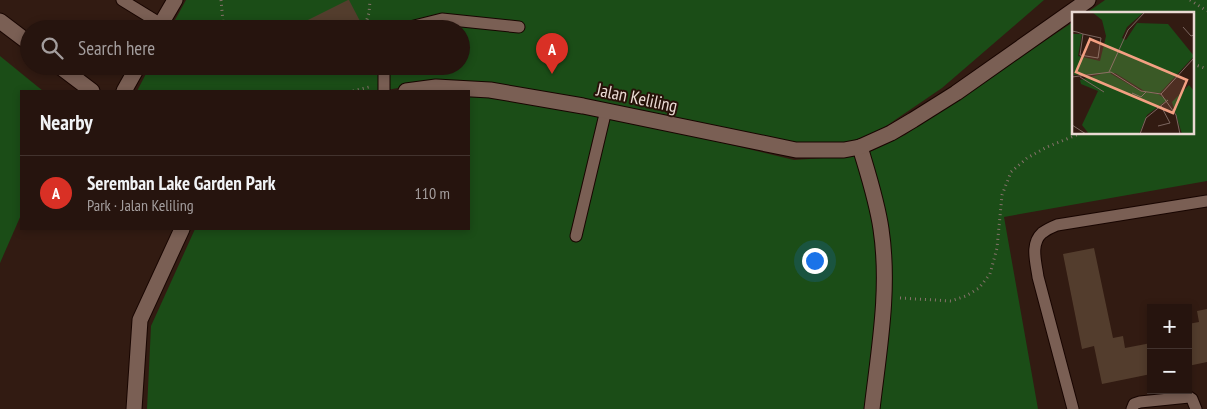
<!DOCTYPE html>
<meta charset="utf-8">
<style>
body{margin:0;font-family:"PT Sans Narrow",sans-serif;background:#32211c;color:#f1f3f6}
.controls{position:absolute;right:15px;bottom:15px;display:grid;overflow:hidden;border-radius:0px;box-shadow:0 2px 8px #0003}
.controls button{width:45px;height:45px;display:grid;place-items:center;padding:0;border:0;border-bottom:1px solid #42332e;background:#26140e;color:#f1f3f6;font:25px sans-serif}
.you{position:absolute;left:814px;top:260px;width:18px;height:18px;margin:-12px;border:4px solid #fff;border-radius:50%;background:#1a73e8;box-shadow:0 0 0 8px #1a73e833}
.badge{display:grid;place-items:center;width:32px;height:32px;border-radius:50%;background:#d93025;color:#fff;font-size:16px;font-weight:700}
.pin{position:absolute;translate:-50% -41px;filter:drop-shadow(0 1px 2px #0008)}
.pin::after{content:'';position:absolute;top:26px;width:18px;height:15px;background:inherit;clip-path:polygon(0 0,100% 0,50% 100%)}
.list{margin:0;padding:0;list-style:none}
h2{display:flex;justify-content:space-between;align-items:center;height:65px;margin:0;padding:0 20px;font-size:21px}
h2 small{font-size:16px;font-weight:400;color:#a49e9e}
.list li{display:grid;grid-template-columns:32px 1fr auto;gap:15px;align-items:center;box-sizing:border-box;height:75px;padding:0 20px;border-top:1px solid #42332e}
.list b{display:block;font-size:19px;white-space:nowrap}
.list p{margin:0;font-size:16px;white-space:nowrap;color:#a49e9e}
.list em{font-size:16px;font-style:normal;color:#a49e9e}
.icon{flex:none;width:28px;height:28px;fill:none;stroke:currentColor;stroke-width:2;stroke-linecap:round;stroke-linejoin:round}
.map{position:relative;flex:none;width:1207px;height:409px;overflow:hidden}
.search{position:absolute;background:#26140e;box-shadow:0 2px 8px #0003;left:20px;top:20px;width:450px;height:55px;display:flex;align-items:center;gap:12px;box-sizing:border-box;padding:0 18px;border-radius:28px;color:#a49e9e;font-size:19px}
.panel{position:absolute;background:#26140e;box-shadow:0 2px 8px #0003;left:20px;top:90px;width:450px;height:140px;border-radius:0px}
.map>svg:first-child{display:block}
.green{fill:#1b4d17}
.building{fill:#533d2d}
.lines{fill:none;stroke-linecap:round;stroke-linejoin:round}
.lane-casing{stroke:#180501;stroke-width:13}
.street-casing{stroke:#180501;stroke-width:17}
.secondary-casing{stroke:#180501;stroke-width:17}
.path{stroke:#86726b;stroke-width:3;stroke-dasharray:1 4;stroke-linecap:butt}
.lane{stroke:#7a5f54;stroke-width:11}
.street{stroke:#7a5f54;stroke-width:15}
.secondary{stroke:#7a5f54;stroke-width:15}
.labels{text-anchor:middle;stroke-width:4;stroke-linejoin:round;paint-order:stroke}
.street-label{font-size:18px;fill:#eadad4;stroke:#271209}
.inset-road{fill:none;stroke:#7c6760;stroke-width:1}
.view{fill:#f3a082;fill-opacity:0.15;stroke:#f3a082;stroke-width:2.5}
.inset-edge{fill:none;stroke:#eadad4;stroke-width:2.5}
</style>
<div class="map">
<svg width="1207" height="409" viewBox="0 0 1207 409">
<rect width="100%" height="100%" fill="#321b12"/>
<g class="green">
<path d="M186,0H1044L942,88L870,137L845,144L801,145L415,85L381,91H137L150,66H461V29H170Z"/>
<path d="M1105,0H1207V181L1004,217L1038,409H147L151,326L195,229H469V94L598,113L794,160L852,156L872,151L905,135L1073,22V134H1193V14H1085Z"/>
<path d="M0,56L43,91H21V215L0,263Z"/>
</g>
<g class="building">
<path d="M348,0H349L361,23L349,29H307L304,22Z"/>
<path d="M1094,248L1113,338L1123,336L1125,348L1151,343V374L1102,384L1094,346L1082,349L1063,254Z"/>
<path d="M1207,309V362L1188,366V324L1199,322L1197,311Z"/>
</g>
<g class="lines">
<g class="lane-casing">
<g id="lane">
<path d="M122,0L161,24"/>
<path d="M408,29L410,27L442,19L519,27"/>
<path d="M384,66V91"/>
<path d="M576,236L606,110"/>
<path d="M1073,409L1038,277C1036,262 1030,244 1042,233C1046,230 1052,227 1057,225L1207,201"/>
<path d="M1132,409L1134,404L1140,402L1189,397L1192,399L1196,409"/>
</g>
</g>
<g class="street-casing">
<g id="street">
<path d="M158,29L175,0"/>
<path d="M124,91L138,66"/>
<path d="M860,147C868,174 877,201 881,229C890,289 879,349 872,409"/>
<path d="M134,409L140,320L182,229"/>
</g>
</g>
<g class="secondary-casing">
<g id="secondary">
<path d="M0,21L29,43"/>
<path d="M59,66L92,91"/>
<path d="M406,91L436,87L490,90L583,106L796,150H844L860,147L891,133L913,120L956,93L1088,0"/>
</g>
</g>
<g class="path">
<path d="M221,0L223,22L228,29"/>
<path d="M1190,0L1207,11"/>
<path d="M364,29L369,13L370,0"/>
<path d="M1193,64L1207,69"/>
<path d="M353,91L369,87"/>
<path d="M900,298L951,301L966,296L979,288L990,274L997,248L1002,195L1011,172L1027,158L1047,147L1079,134"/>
</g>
<use href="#lane" class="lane"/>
<use href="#street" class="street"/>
<use href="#secondary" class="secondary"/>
</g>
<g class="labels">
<g class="street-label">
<text transform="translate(637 98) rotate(12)" y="6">Jalan Keliling</text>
</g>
</g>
<g transform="translate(1072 12)">
<rect width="122" height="122" fill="#321b12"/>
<path d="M20,0H72L55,15L50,26L54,28L65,11L96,12L122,44L88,81L74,80L43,61L2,63L0,22H10L6,44L28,49L34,24L30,8ZM36,60L68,79L86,82L95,88L75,103L67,122H17L10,113L26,79L9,72L8,68ZM117,73L122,79V122H110L100,90Z" fill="#1b4d17"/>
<path class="inset-road" d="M111,15L119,24L122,23M0,19L5,20L11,22L29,26L26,46L8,43L11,22M37,60L56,18L73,0M0,65L39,60L69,79L89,82L104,103L108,122M8,65L32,80M60,81L69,85L74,80M89,82L122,46M0,113L14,122M86,114L98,111L89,94M68,122L74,106L96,88"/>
<path class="view" d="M18,27L115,68L101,101L4,60Z"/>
<rect width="122" height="122" class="inset-edge"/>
</g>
</svg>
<div class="controls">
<button>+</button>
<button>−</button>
</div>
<div class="you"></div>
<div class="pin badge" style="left:552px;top:74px">A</div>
<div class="search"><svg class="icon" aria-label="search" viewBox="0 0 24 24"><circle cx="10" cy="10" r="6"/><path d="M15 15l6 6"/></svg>Search here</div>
<section class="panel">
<h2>Nearby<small></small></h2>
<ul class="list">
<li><span class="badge">A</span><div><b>Seremban Lake Garden Park</b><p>Park · Jalan Keliling</p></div><em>110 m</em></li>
</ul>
</section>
</div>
